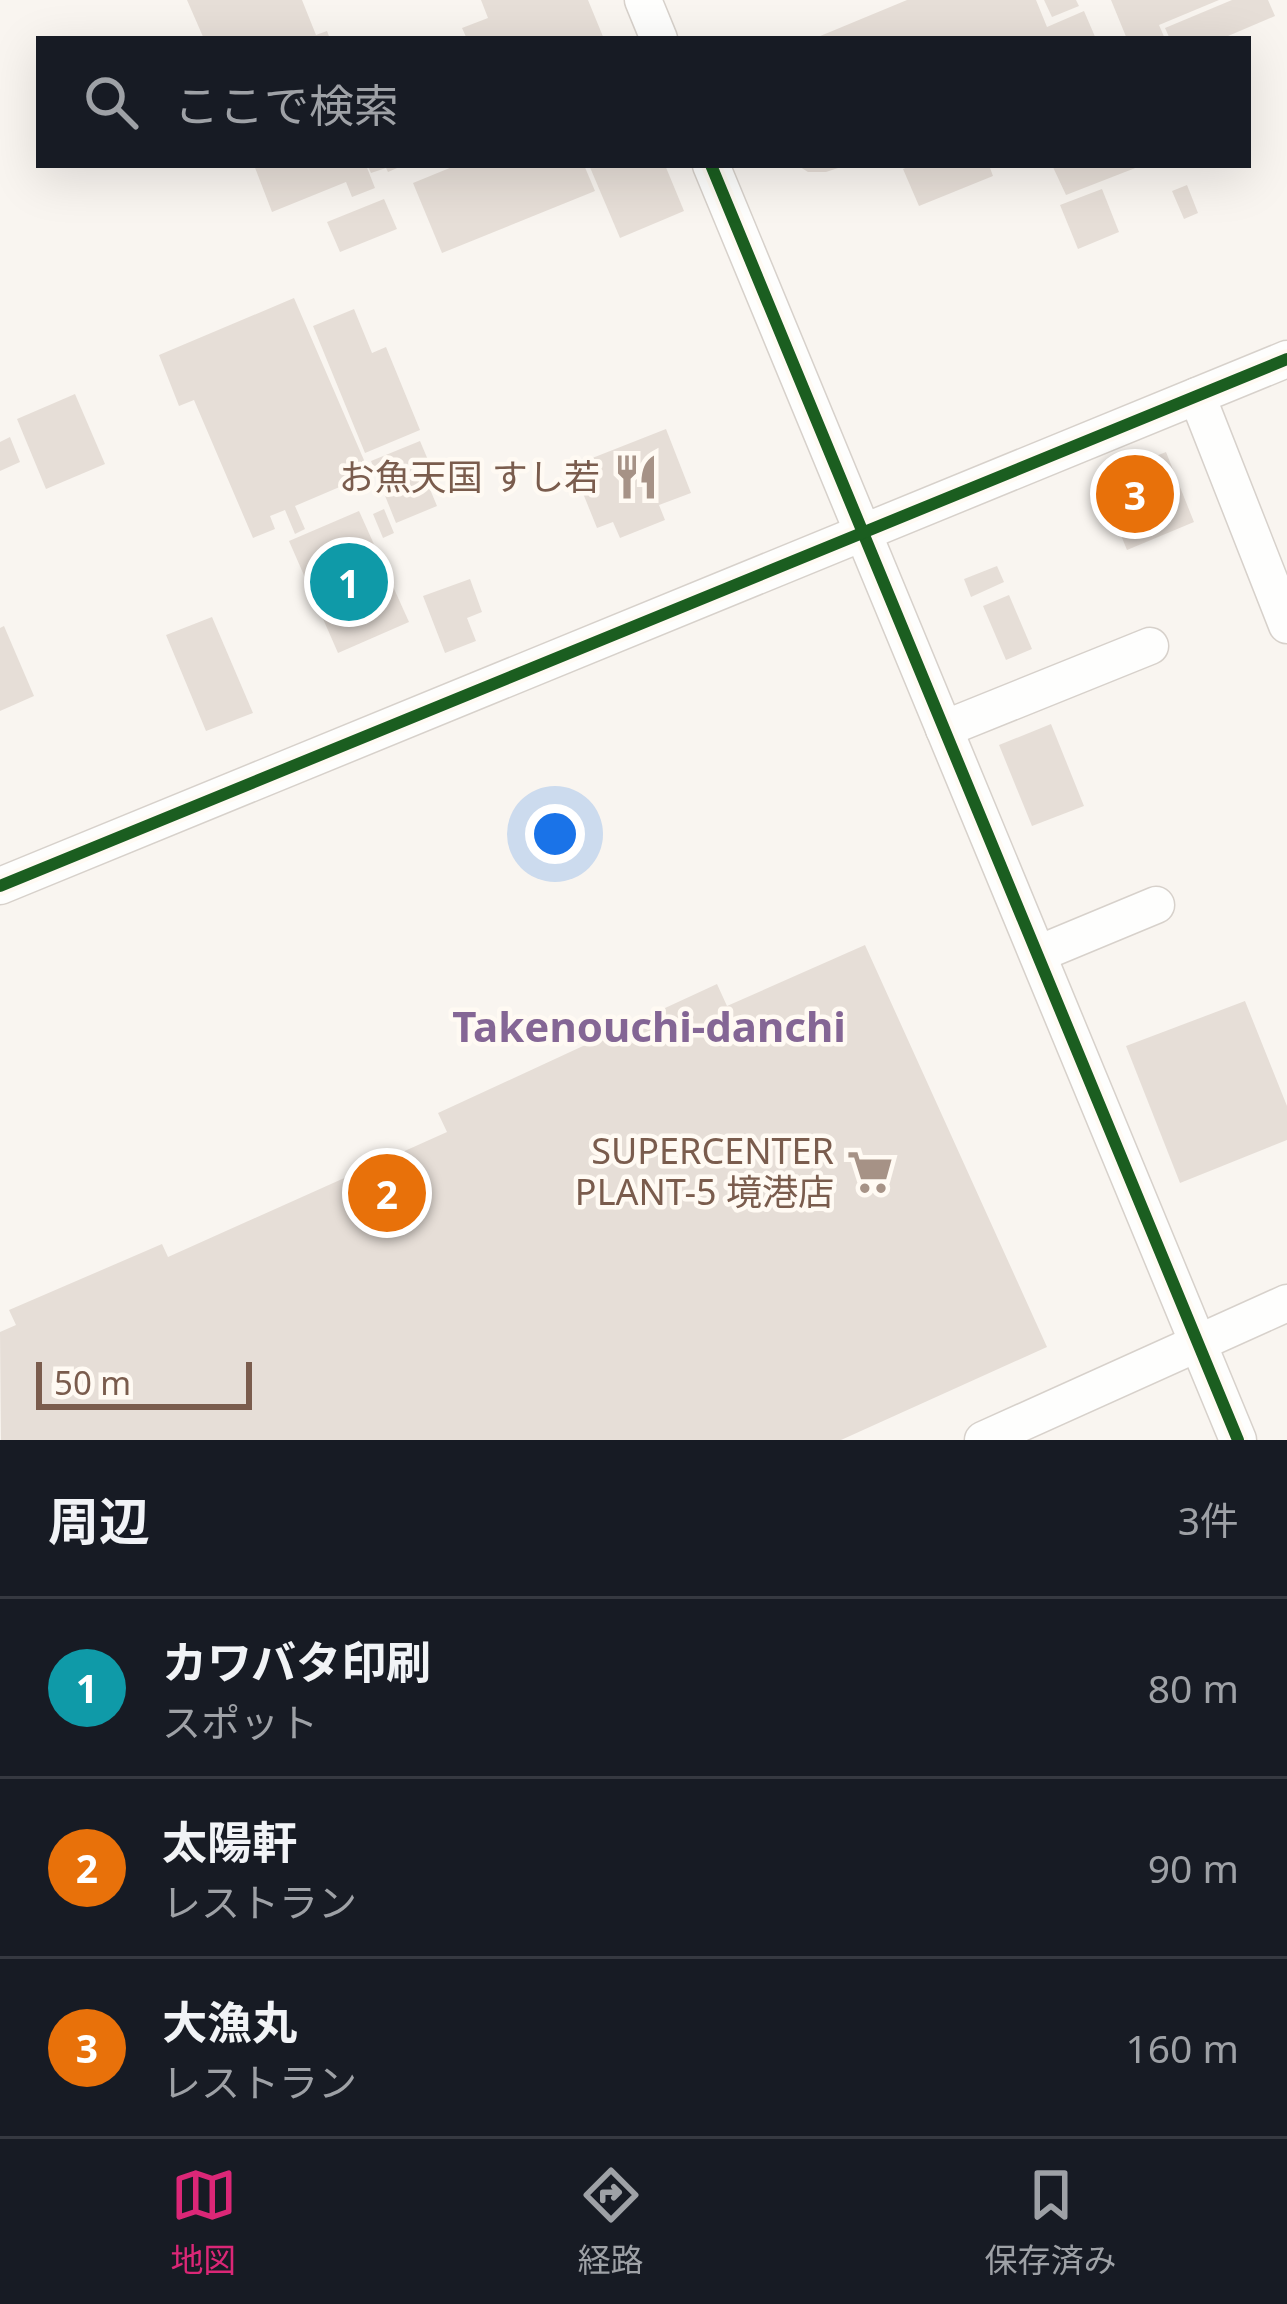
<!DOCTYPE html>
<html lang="ja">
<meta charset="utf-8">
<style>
body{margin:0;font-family:"Noto Sans","Noto Sans JP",sans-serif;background:#20242c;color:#f1f3f6}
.scale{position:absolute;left:36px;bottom:30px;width:216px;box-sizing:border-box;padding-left:12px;border:6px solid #7a5c4d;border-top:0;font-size:33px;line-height:42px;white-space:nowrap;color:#7a5c4d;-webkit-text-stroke:9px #fffaf3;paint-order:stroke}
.you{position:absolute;left:555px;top:834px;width:42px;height:42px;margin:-30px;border:9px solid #fff;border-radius:50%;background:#1a73e8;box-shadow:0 0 0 18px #1a73e833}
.badge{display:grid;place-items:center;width:78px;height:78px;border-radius:50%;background:#db2777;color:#fff;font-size:39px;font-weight:700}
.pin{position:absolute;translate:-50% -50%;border:6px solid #fff;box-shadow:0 3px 12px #0006}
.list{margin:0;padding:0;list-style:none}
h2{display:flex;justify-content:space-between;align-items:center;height:156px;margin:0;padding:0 48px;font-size:51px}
h2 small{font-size:39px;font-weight:400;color:#9ea1a6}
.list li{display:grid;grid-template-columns:78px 1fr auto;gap:36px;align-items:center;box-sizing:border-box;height:180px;padding:0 48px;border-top:3px solid #363941}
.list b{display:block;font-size:45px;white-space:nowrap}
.list p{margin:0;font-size:39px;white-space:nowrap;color:#9ea1a6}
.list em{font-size:39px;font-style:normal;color:#9ea1a6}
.icon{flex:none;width:66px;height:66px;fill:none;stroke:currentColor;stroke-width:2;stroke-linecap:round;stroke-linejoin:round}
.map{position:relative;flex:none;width:1287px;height:1440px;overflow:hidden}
.search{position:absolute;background:#171b24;box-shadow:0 12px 48px #0002;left:36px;right:36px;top:36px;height:132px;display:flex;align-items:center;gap:30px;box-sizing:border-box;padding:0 42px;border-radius:0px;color:#9ea1a6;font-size:45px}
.sheet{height:696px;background:#171b24}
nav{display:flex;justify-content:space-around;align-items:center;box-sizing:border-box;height:168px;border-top:3px solid #363941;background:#171b24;font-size:33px;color:#9ea1a6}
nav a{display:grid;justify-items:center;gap:6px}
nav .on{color:#db2777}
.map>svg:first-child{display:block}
.building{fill:#e6ded7}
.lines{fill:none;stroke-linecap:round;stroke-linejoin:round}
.minor-casing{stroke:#d7d1cb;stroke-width:39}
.minor{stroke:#fefefd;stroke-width:36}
.cycleway-casing{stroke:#fffaf3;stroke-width:20}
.cycleway{stroke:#1b5e20;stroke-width:12}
.labels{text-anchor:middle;stroke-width:9;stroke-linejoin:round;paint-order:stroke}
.poi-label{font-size:36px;fill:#7a5c4d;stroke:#fffaf3;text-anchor:end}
.quarter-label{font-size:42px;font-weight:bold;fill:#846695;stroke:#fffaf3}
</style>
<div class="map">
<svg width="1287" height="1440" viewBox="0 0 1287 1440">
<rect width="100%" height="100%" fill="#f9f5f0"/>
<g class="building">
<path d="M187,0H302L316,35L327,31L330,39H204Z"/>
<path d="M481,0H588L604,39H467L462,28L488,18Z"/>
<path d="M907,0H1036L1047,27L1084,11L1096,39H813Z"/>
<path d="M1044,0H1076L1079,6L1052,17Z"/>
<path d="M1111,0H1219L1159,25L1165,39H1127Z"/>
<path d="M1232,0H1268L1275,16L1221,39H1170L1165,28Z"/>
<path d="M254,165H366L375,188L352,197L346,182L272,212Z"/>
<path d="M367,165H404L388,172L386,168L371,173Z"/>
<path d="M457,165H584L595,191L442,253L413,183Z"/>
<path d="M589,165H665L684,211L620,238Z"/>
<path d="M797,165H844V166L826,172H808Z"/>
<path d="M912,165H989L993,176L919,206L903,169Z"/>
<path d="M1052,165H1143L1066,195Z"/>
<path d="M1187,185L1198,213L1184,219L1172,191Z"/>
<path d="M1102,189L1119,232L1078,249L1060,205Z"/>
<path d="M384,199L397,229L340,252L327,222Z"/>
<path d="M294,298L370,474L295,506L305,529L295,534L285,510L270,516L275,529L253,538L194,400L179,406L159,355Z"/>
<path d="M354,309L372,353L386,347L420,430L365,453L313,326Z"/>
<path d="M75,394L105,464L46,489L17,419Z"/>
<path d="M666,429L691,493L659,505L665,520L620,538L613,522L597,528L572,466Z"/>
<path d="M10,437L20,462L0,471V442Z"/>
<path d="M420,441L431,467L422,470L437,506L396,523L371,461Z"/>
<path d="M1166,452L1194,522L1127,550L1098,479Z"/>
<path d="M384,509L394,533L383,538L373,514Z"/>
<path d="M359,511L409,622L338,653L289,541Z"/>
<path d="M997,566L1004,582L971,597L964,579Z"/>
<path d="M470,579L482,612L467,618L476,641L445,653L423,596Z"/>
<path d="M1009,595L1032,649L1006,660L983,606Z"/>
<path d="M212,617L253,713L206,731L166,635Z"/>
<path d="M4,626L34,696L0,711V628Z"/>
<path d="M1051,724L1084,806L1032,826L999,745Z"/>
<path d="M865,945L1047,1347L841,1440H1L0,1332L16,1325L9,1310L162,1244L168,1257L447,1132L438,1113L717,984L727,1006Z"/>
<path d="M1245,1001L1287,1106V1140L1180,1183L1126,1046Z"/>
</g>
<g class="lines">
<g class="minor-casing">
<g id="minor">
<path d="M643,0L659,39"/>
<path d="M711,165L1238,1440"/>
<path d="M1197,396L1287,625"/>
<path d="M944,729L1150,646"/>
<path d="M0,886L1287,359"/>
<path d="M1038,954L1156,905"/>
<path d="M983,1440L1287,1303"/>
</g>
</g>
<use href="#minor" class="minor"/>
<g class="cycleway-casing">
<g id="cycleway">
<path d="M711,165L1238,1440"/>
<path d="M0,886L1287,359"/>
</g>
</g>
<use href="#cycleway" class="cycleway"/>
</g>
<defs>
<g id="restaurant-bare" transform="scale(3.6)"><path d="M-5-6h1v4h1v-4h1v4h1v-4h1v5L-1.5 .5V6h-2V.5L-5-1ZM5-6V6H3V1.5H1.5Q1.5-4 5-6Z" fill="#a69286" stroke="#fffaf3" stroke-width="2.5" paint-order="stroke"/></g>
<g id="supermarket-bare" transform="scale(3.6)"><path d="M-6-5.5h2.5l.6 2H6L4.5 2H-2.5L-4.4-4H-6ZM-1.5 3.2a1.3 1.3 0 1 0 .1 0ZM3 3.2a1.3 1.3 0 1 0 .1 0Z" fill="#a69286" stroke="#fffaf3" stroke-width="2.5" paint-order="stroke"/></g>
</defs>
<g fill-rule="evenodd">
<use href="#restaurant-bare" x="636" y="477"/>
<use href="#supermarket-bare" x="870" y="1172"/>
</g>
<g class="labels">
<g class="poi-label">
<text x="600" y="490">お魚天国 すし若</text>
<text x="834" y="1164">SUPERCENTER<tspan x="834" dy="41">PLANT-5 境港店</tspan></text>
</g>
<g class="quarter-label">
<text x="649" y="1042">Takenouchi-danchi</text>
</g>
</g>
</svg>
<div class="scale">50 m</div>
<div class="you"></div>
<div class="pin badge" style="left:349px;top:582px;background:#0f9aa8">1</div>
<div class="pin badge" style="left:387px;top:1193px;background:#e8710a">2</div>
<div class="pin badge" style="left:1135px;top:494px;background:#e8710a">3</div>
<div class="search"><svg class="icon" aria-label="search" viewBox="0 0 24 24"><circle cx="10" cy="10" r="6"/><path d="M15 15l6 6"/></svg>ここで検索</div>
</div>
<section class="sheet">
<h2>周辺<small>3件</small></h2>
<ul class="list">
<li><span class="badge" style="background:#0f9aa8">1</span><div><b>カワバタ印刷</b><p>スポット</p></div><em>80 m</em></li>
<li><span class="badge" style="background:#e8710a">2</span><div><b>太陽軒</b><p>レストラン</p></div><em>90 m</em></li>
<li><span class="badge" style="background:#e8710a">3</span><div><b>大漁丸</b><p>レストラン</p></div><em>160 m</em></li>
</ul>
</section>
<nav>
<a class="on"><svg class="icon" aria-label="map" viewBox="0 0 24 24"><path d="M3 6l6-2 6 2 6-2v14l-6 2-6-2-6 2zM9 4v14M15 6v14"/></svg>地図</a>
<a><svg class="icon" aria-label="directions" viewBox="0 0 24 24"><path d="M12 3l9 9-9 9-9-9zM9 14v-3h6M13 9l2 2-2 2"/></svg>経路</a>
<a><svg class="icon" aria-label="saved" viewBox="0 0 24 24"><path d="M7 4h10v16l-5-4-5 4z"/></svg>保存済み</a>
</nav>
